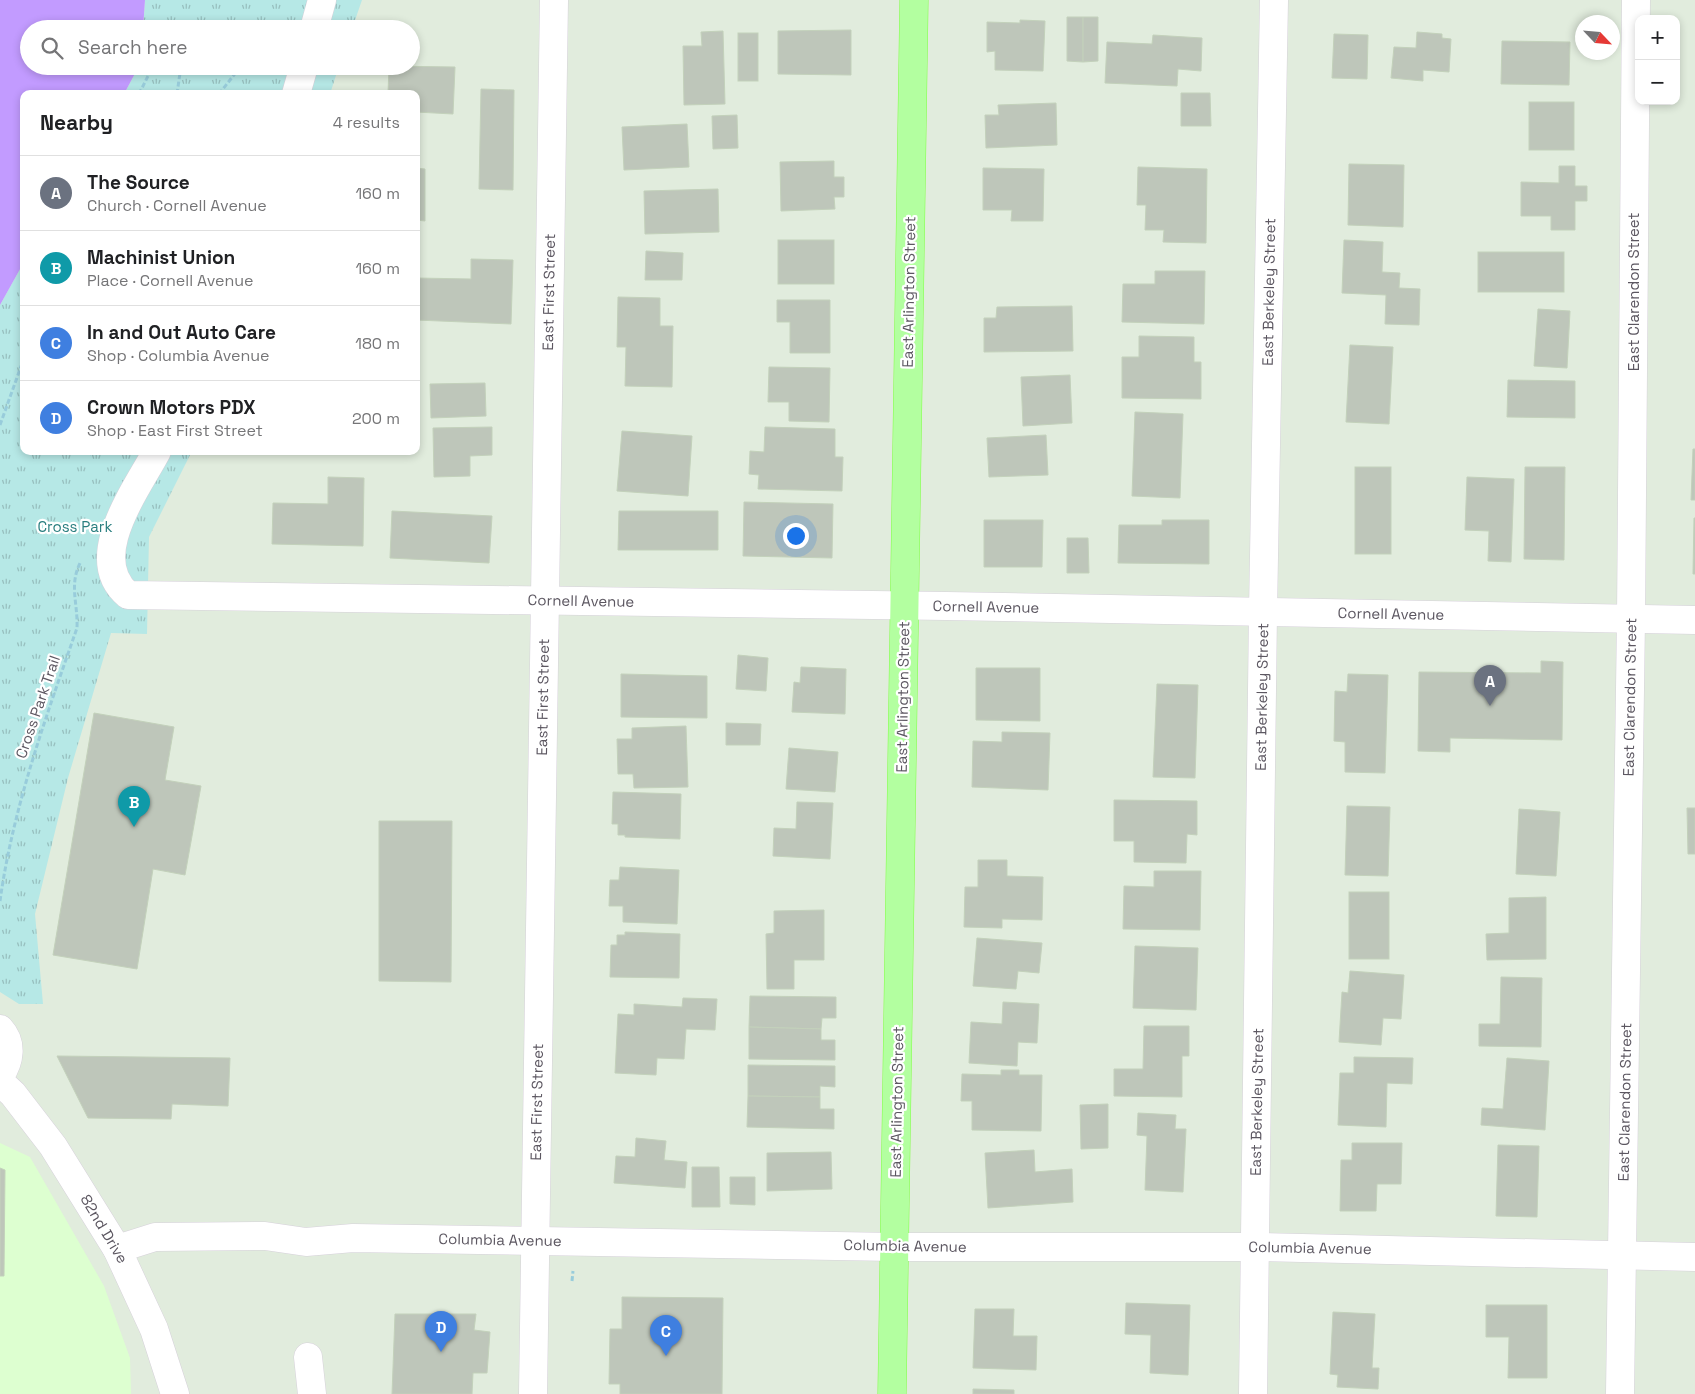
<!DOCTYPE html>
<meta charset="utf-8">
<style>
body{margin:0;font-family:"Space Grotesk",sans-serif;background:#f6f6f6;color:#202124}
.controls{position:absolute;right:15px;top:15px;display:grid;overflow:hidden;border-radius:10px;box-shadow:0 2px 8px #0003}
.controls button{width:45px;height:45px;display:grid;place-items:center;padding:0;border:0;border-bottom:1px solid #e0e0e0;background:#fff;color:#202124;font:25px sans-serif}
.compass{position:absolute;left:1575px;top:15px;width:45px;height:45px;border-radius:50%;background:#fff;box-shadow:0 2px 8px #0003;rotate:116deg}
.you{position:absolute;left:795px;top:535px;width:18px;height:18px;margin:-12px;border:4px solid #fff;border-radius:50%;background:#1a73e8;box-shadow:0 0 0 8px #1a73e833}
.badge{display:grid;place-items:center;width:32px;height:32px;border-radius:50%;background:#0f766e;color:#fff;font-size:16px;font-weight:700}
.pin{position:absolute;translate:-50% -41px;filter:drop-shadow(0 1px 2px #0008)}
.pin::after{content:'';position:absolute;top:26px;width:18px;height:15px;background:inherit;clip-path:polygon(0 0,100% 0,50% 100%)}
.list{margin:0;padding:0;list-style:none}
h2{display:flex;justify-content:space-between;align-items:center;height:65px;margin:0;padding:0 20px;font-size:21px}
h2 small{font-size:16px;font-weight:400;color:#757577}
.list li{display:grid;grid-template-columns:32px 1fr auto;gap:15px;align-items:center;box-sizing:border-box;height:75px;padding:0 20px;border-top:1px solid #e0e0e0}
.list b{display:block;font-size:19px;white-space:nowrap}
.list p{margin:0;font-size:16px;white-space:nowrap;color:#757577}
.list em{font-size:16px;font-style:normal;color:#757577}
.icon{flex:none;width:28px;height:28px;fill:none;stroke:currentColor;stroke-width:2;stroke-linecap:round;stroke-linejoin:round}
.map{position:relative;flex:none;width:1695px;height:1394px;overflow:hidden}
.search{position:absolute;background:#fff;box-shadow:0 2px 8px #0003;left:20px;top:20px;width:400px;height:55px;display:flex;align-items:center;gap:12px;box-sizing:border-box;padding:0 18px;border-radius:28px;color:#757577;font-size:19px}
.panel{position:absolute;background:#fff;box-shadow:0 2px 8px #0003;left:20px;top:90px;width:400px;height:365px;border-radius:10px}
.map>svg:first-child{display:block}
.commercial{fill:#ddffd0}
.grass{fill:url(#grass-tufts)}
.water{fill:#c29bff}
.building{fill:#bec6ba;stroke:#c3d1bb}
.lines{fill:none;stroke-linecap:round;stroke-linejoin:round}
.minor-casing{stroke:#d6d1da;stroke-width:29}
.major-casing{stroke:#80ff44;stroke-width:29}
.path{stroke:#98ccdb;stroke-width:3;stroke-dasharray:5 2.5;stroke-linecap:butt}
.minor{stroke:#fff;stroke-width:28}
.major{stroke:#b3ffa0;stroke-width:28}
.labels{text-anchor:middle;stroke-width:4.5;stroke-linejoin:round;paint-order:stroke}
.street-label{font-size:15px;fill:#5c5761;stroke:#fff}
.park-label{font-size:15px;fill:#297e7f;stroke:#fff}
</style>
<div class="map">
<svg width="1695" height="1394" viewBox="0 0 1695 1394">
<defs>
<pattern id="grass-tufts" width="24" height="20" patternUnits="userSpaceOnUse" patternTransform="scale(1.25)"><rect width="24" height="20" fill="#b6e8e6"/><path d="M3 7l-1-3M5 7V3M7 7l1-3M15 17l-1-3M17 17v-4M19 17l1-3" fill="none" stroke="#97bfbe"/></pattern>
</defs>
<rect width="100%" height="100%" fill="#e1ecdd"/>
<path class="commercial" d="M0,1143L30,1157L104,1286L130,1358L131,1394H0Z"/>
<g class="grass">
<path d="M145,0H362L352,29H143Z"/>
<path d="M139,66H339L330,94H124Z"/>
<path d="M24,262V451H192L149,537L147,634L111,633L68,778L35,914L43,1004H19L0,992V305Z"/>
</g>
<path class="water" d="M0,0H145L143,29H29V66H139L124,94H24V262L0,305Z"/>
<g class="building">
<path d="M1067,17H1083V62L1067,61Z"/>
<path d="M1083,17H1098V61L1083,62Z"/>
<path d="M1020,20L1045,21L1043,71L995,70V51L987,52V22L1020,23Z"/>
<path d="M851,30V75L778,74V31Z"/>
<path d="M723,31L725,104L684,105L683,46H702L701,32Z"/>
<path d="M1417,32L1442,34V38L1451,39L1449,72L1423,70V81L1391,78L1394,47L1416,48Z"/>
<rect x="738" y="33" width="20" height="48"/>
<path d="M1334,34L1368,35L1367,79L1332,78Z"/>
<path d="M1153,35L1202,38L1201,71L1178,69L1177,86L1105,83L1107,42L1152,44Z"/>
<path d="M1502,41L1570,42L1569,85L1501,84Z"/>
<path d="M389,66L455,67L453,114L416,112V94H388Z"/>
<path d="M481,89L514,90L513,190L479,189Z"/>
<path d="M1181,93H1210L1211,126H1181Z"/>
<rect x="1529" y="102" width="45" height="48"/>
<path d="M1056,103L1057,145L986,148L985,115H999L998,105Z"/>
<path d="M737,115L738,148L713,149L712,116Z"/>
<path d="M687,124L689,167L624,170L622,127Z"/>
<path d="M834,161V177H844V197H834L835,209L781,211L780,162Z"/>
<path d="M1349,164L1404,165L1403,227L1348,225Z"/>
<path d="M1559,166H1575V186H1587V201H1575V230H1551V216H1521V182L1559,183Z"/>
<path d="M1138,167L1207,169L1206,243L1163,242L1164,230H1145L1146,205H1137Z"/>
<path d="M416,168L425,169V221L416,220Z"/>
<path d="M983,168L1044,169L1043,221H1011L1012,210H983Z"/>
<path d="M718,189L719,232L645,234L644,191Z"/>
<rect x="778" y="240" width="56" height="44"/>
<path d="M1344,240L1383,242L1382,272L1400,273L1399,288L1420,289L1419,325L1385,324L1386,295L1342,293Z"/>
<path d="M646,251L683,253L682,280H645Z"/>
<rect x="1478" y="252" width="86" height="40"/>
<path d="M471,259L513,260L511,324L416,320V278L471,279Z"/>
<path d="M1155,271H1205L1204,324L1122,322L1123,284H1155Z"/>
<path d="M618,297L660,298V326H673L672,387L625,386L626,347H617Z"/>
<path d="M777,300H830V353H790V322H777Z"/>
<path d="M1072,306L1073,351L984,352V318H996L997,307Z"/>
<path d="M1538,309L1570,311L1567,368L1534,366Z"/>
<path d="M1139,336L1194,337V362H1201V399L1122,398V357H1139Z"/>
<path d="M1350,345L1393,347L1389,424L1346,422Z"/>
<path d="M769,367L830,368L829,422L789,421V402H768Z"/>
<path d="M1070,375L1072,423L1023,426L1021,377Z"/>
<path d="M1508,380L1575,381V418L1507,417Z"/>
<path d="M485,383L486,416L431,418L430,384Z"/>
<path d="M1135,412L1183,414L1180,498L1132,496Z"/>
<path d="M492,427V455L470,456V476L434,477L433,428Z"/>
<path d="M765,427L835,429V457H843L842,491L758,489L759,475L749,474L750,451L764,452Z"/>
<path d="M622,431L692,436L688,496L617,491Z"/>
<path d="M1046,435L1048,475L989,477L987,438Z"/>
<path d="M1693,449H1695V500H1691Z"/>
<rect x="1355" y="467" width="36" height="87"/>
<path d="M1525,467H1565L1564,560L1524,559Z"/>
<path d="M328,477L364,478L363,546L272,544L273,503L328,504Z"/>
<path d="M1467,477L1514,479L1511,562L1488,561L1489,531L1465,530Z"/>
<path d="M744,502L833,504L832,558L743,556Z"/>
<path d="M392,511L492,516L489,563L390,558Z"/>
<path d="M619,511H718V550H618Z"/>
<path d="M1694,518H1695V574H1693Z"/>
<path d="M984,520H1043L1042,567H984Z"/>
<path d="M1162,520H1209V564L1118,563L1119,525H1162Z"/>
<path d="M1067,538H1088L1089,573H1067Z"/>
<path d="M738,655L768,658L766,691L736,689Z"/>
<path d="M1541,661L1563,662L1562,740L1450,738V752L1418,751L1419,672L1541,673Z"/>
<path d="M801,667L846,669L845,714L792,712L794,682L800,683Z"/>
<path d="M976,668H1040V721L976,720Z"/>
<path d="M621,674L707,676V718L621,717Z"/>
<path d="M1348,674L1388,675L1385,773L1345,772V742L1334,741L1335,691L1347,692Z"/>
<path d="M1157,684L1198,685L1195,778L1153,777Z"/>
<path d="M94,713L174,727L165,780L201,786L185,875L153,869L137,969L53,955Z"/>
<path d="M726,723L761,724L760,745H726Z"/>
<path d="M686,726L688,787L634,788L633,774H618L617,739H632V728Z"/>
<path d="M1002,732L1050,733L1048,790L972,787L973,741L1002,742Z"/>
<path d="M789,748L838,752L835,792L786,789Z"/>
<path d="M613,792L681,794L680,839L625,837V835H618V824H612Z"/>
<path d="M1114,800L1197,801V835L1187,834L1186,863L1134,862V841H1114Z"/>
<path d="M797,802L833,803L830,859L773,856L774,828L796,829Z"/>
<path d="M1347,806L1390,807L1388,876L1345,875Z"/>
<path d="M1687,808H1695V854H1688Z"/>
<path d="M1519,809L1560,812L1556,876L1516,874Z"/>
<path d="M379,821H452L451,982L379,981Z"/>
<path d="M978,860H1007V876L1043,877L1042,920L1002,919V928L964,927L965,887H978Z"/>
<path d="M620,867L679,870L677,924L623,922V906H609L610,880H619Z"/>
<path d="M1154,871H1201L1200,930L1123,929L1124,886L1154,887Z"/>
<rect x="1349" y="892" width="40" height="67"/>
<path d="M1546,897V959L1487,960L1486,934L1509,933V898Z"/>
<path d="M824,910V960H794V989H767L766,934L774,933V911Z"/>
<path d="M625,932L680,934L679,978L610,977L611,945H617V935H625Z"/>
<path d="M977,938L1042,943L1039,973L1018,971L1016,989L973,986Z"/>
<path d="M1135,946L1198,948L1196,1010L1133,1008Z"/>
<path d="M1350,971L1404,975L1401,1019L1383,1018L1381,1045L1339,1042L1342,992L1348,993Z"/>
<path d="M1501,977L1542,978L1541,1047L1479,1046V1024H1500Z"/>
<path d="M750,996L836,997V1018H822L821,1029L749,1027Z"/>
<path d="M683,998L717,999L715,1030L686,1029L684,1059L657,1058L656,1075L615,1073L618,1014L634,1015V1004L682,1007Z"/>
<path d="M1003,1002L1039,1004L1037,1043L1018,1042L1017,1066L969,1063L971,1022L1002,1024Z"/>
<path d="M1144,1026H1189V1056H1182V1097L1114,1096V1069H1143Z"/>
<path d="M749,1027L821,1029V1040H835V1060L749,1059Z"/>
<path d="M57,1056L230,1058L228,1106L172,1104L171,1119L88,1118Z"/>
<path d="M1354,1057L1413,1058L1412,1084L1387,1083L1386,1127L1338,1125L1340,1073H1354Z"/>
<path d="M1507,1058L1549,1061L1545,1130L1481,1125L1482,1108L1503,1109Z"/>
<path d="M748,1065L835,1066V1087L820,1086V1097L748,1096Z"/>
<path d="M1001,1070H1019V1075H1042L1041,1131L972,1130V1101H961L962,1074L1001,1075Z"/>
<path d="M748,1096L820,1097V1109H834V1129L747,1127Z"/>
<path d="M1108,1104V1148L1081,1149L1080,1105Z"/>
<path d="M1138,1113L1176,1115L1175,1129H1186L1183,1192L1145,1190L1147,1136L1137,1135Z"/>
<path d="M636,1138L666,1141L664,1160L687,1162L685,1188L614,1183L616,1156L635,1157Z"/>
<path d="M1352,1143H1402L1401,1184H1377L1376,1211H1340L1341,1160H1352Z"/>
<path d="M1498,1145L1539,1146L1537,1217L1496,1216Z"/>
<path d="M1034,1150L1035,1172L1072,1169L1073,1202L988,1208L985,1153Z"/>
<path d="M831,1152L832,1189L767,1191V1153Z"/>
<path d="M692,1167H719L720,1207H692Z"/>
<path d="M0,1168L5,1170L4,1276H0Z"/>
<path d="M730,1177H755V1205L730,1204Z"/>
<path d="M622,1297L723,1298L722,1394H620V1384H609L610,1329H622Z"/>
<path d="M1126,1303L1190,1305L1188,1375L1150,1373L1151,1335L1125,1334Z"/>
<path d="M1486,1305H1547V1378H1508L1509,1337H1486Z"/>
<path d="M975,1309H1014L1013,1336H1037L1036,1370L973,1368Z"/>
<path d="M1333,1312L1375,1314L1372,1368H1379L1378,1389L1337,1387L1338,1375L1330,1374Z"/>
<path d="M395,1314H476L474,1330L490,1332L487,1373H473L472,1394H392Z"/>
<path d="M973,1389L1014,1390V1394H973Z"/>
</g>
<g class="lines">
<g class="minor-casing">
<g id="minor">
<path d="M314,29L322,0"/>
<path d="M296,94L304,66"/>
<path d="M157,451C137,489 84,558 128,595L946,606L1695,620"/>
<path d="M0,1029C13,1043 10,1061 0,1076"/>
<path d="M0,1082L13,1094L53,1146L117,1249L154,1329L175,1394"/>
<path d="M117,1249L155,1237L265,1236L306,1242L353,1238L894,1247H1256L1695,1257"/>
<path d="M308,1357L312,1394"/>
<path d="M533,1394L554,0"/>
<path d="M1253,1394L1263,612L1274,0"/>
<path d="M1620,1394L1631,619L1636,0"/>
</g>
</g>
<g class="major-casing">
<path id="major" d="M892,1394L914,0"/>
</g>
<g class="path">
<path d="M139,94L153,66"/>
<path d="M177,94L181,66"/>
<path d="M219,94L241,66"/>
<path d="M0,425L24,358"/>
<path d="M88,451L93,456"/>
<path d="M0,901C13,807 46,717 77,628C78,603 69,586 80,563"/>
<path d="M572,1281L573,1271"/>
</g>
<use href="#minor" class="minor"/>
<use href="#major" class="major"/>
</g>
<g class="labels">
<g class="street-label">
<text transform="translate(549 292) rotate(-89)" y="5">East First Street</text>
<text transform="translate(909 292) rotate(-89)" y="5">East Arlington Street</text>
<text transform="translate(1269 292) rotate(-89)" y="5">East Berkeley Street</text>
<text transform="translate(1634 292) rotate(-90)" y="5">East Clarendon Street</text>
<text transform="translate(581 601) rotate(1)" y="5">Cornell Avenue</text>
<text transform="translate(986 607) rotate(1)" y="5">Cornell Avenue</text>
<text transform="translate(1391 614) rotate(1)" y="5">Cornell Avenue</text>
<text transform="translate(543 697) rotate(-89)" y="5">East First Street</text>
<text transform="translate(903 697) rotate(-89)" y="5">East Arlington Street</text>
<text transform="translate(1262 697) rotate(-89)" y="5">East Berkeley Street</text>
<text transform="translate(1630 697) rotate(-89)" y="5">East Clarendon Street</text>
<text transform="translate(38 707) rotate(-71)" y="5">Cross Park Trail</text>
<text transform="translate(537 1102) rotate(-89)" y="5">East First Street</text>
<text transform="translate(897 1102) rotate(-89)" y="5">East Arlington Street</text>
<text transform="translate(1257 1102) rotate(-89)" y="5">East Berkeley Street</text>
<text transform="translate(1625 1102) rotate(-89)" y="5">East Clarendon Street</text>
<text transform="translate(104 1229) rotate(59)" y="5">82nd Drive</text>
<text transform="translate(500 1240) rotate(1)" y="5">Columbia Avenue</text>
<text transform="translate(905 1246) rotate(1)" y="5">Columbia Avenue</text>
<text transform="translate(1310 1248) rotate(1)" y="5">Columbia Avenue</text>
</g>
<g class="park-label">
<text x="75" y="532">Cross Park</text>
</g>
</g>
</svg>
<div class="controls">
<button>+</button>
<button>−</button>
</div>
<svg class="compass" viewBox="-18 -18 36 36"><path d="M0-13l5 13h-10z" fill="#e53935"/><path d="M0 13l5-13h-10z" fill="#757577"/></svg>
<div class="you"></div>
<div class="pin badge" style="left:1490px;top:706px;background:#6b7280">A</div>
<div class="pin badge" style="left:134px;top:827px;background:#0f9aa8">B</div>
<div class="pin badge" style="left:666px;top:1356px;background:#3f7fe0">C</div>
<div class="pin badge" style="left:441px;top:1352px;background:#3f7fe0">D</div>
<div class="search"><svg class="icon" aria-label="search" viewBox="0 0 24 24"><circle cx="10" cy="10" r="6"/><path d="M15 15l6 6"/></svg>Search here</div>
<section class="panel">
<h2>Nearby<small>4 results</small></h2>
<ul class="list">
<li><span class="badge" style="background:#6b7280">A</span><div><b>The Source</b><p>Church · Cornell Avenue</p></div><em>160 m</em></li>
<li><span class="badge" style="background:#0f9aa8">B</span><div><b>Machinist Union</b><p>Place · Cornell Avenue</p></div><em>160 m</em></li>
<li><span class="badge" style="background:#3f7fe0">C</span><div><b>In and Out Auto Care</b><p>Shop · Columbia Avenue</p></div><em>180 m</em></li>
<li><span class="badge" style="background:#3f7fe0">D</span><div><b>Crown Motors PDX</b><p>Shop · East First Street</p></div><em>200 m</em></li>
</ul>
</section>
</div>
